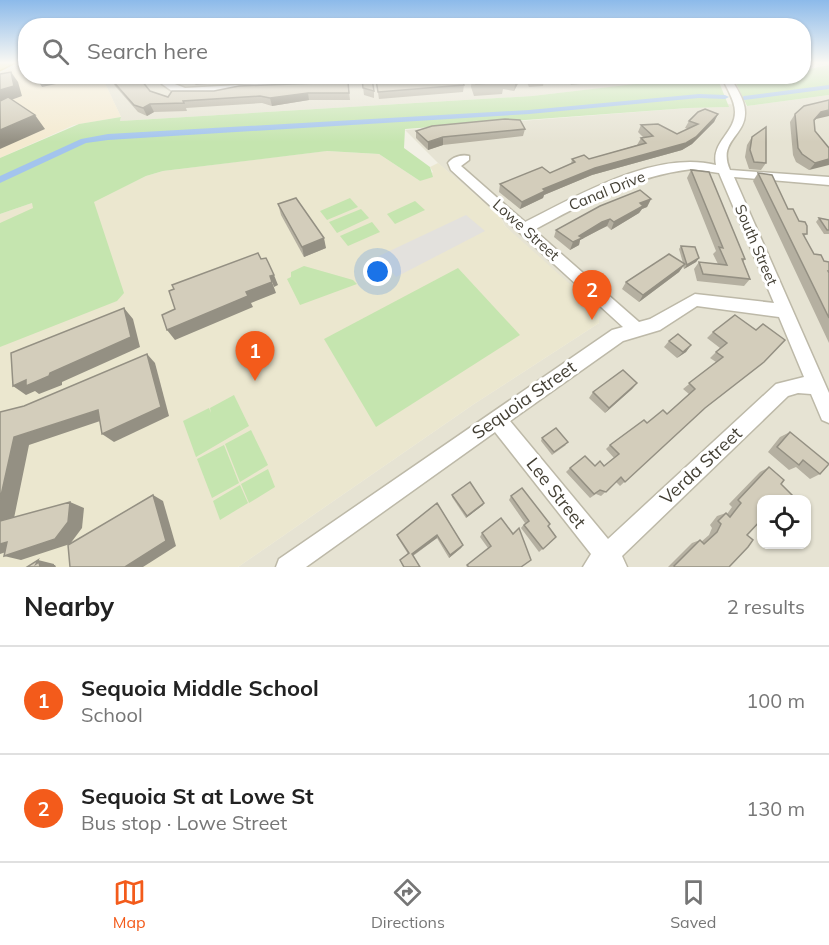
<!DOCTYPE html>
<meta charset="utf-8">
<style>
body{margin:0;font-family:Mulish,sans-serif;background:#f2f2f2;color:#222}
.controls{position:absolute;right:18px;bottom:18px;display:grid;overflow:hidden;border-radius:12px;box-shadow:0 2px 4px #0004}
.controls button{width:54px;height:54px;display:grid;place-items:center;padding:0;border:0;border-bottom:2px solid #e0e0e0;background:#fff;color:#222;font:30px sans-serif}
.you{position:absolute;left:378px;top:272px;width:21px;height:21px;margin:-15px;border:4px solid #fff;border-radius:50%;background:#1a73e8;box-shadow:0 0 0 9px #1a73e833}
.badge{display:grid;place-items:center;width:39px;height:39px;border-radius:50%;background:#f35b1b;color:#fff;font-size:20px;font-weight:700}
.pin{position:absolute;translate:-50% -50px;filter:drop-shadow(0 2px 3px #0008)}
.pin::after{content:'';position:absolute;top:32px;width:21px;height:18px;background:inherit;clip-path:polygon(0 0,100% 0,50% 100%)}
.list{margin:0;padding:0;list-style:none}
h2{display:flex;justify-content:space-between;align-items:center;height:78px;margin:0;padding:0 24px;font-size:26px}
h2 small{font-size:20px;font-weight:400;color:#767676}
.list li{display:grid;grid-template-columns:39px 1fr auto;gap:18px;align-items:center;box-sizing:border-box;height:108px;padding:0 24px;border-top:2px solid #e0e0e0}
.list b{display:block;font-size:22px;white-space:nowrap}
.list p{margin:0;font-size:20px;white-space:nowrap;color:#767676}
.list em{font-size:20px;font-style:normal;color:#767676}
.icon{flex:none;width:33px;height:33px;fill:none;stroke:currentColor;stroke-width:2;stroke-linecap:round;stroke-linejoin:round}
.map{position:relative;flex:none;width:829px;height:567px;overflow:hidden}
.search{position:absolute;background:#fff;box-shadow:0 2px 4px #0004;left:18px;right:18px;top:18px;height:66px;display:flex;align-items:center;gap:15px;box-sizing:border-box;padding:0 21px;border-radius:24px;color:#767676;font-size:22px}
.sheet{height:294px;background:#fff}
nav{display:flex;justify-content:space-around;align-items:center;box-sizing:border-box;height:84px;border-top:2px solid #e0e0e0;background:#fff;font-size:16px;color:#767676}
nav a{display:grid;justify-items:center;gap:3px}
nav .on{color:#f35b1b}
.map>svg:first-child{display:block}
.residential{fill:#e6e3d3;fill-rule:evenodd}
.commercial{fill:#f4ead0}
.education{fill:#ebe7cf}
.green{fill:#c5e5af}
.parking{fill:#e3e1dd}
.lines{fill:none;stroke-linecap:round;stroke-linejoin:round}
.canal{fill:#a3c4ed;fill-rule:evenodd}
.minor-casing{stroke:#bdb9a8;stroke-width:3}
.major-casing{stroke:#dfcc66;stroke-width:3}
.minor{fill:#fff;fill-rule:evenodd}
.major{fill:#fbec95;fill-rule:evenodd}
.wall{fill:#b5b0a1}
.shaded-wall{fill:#949083}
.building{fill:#d3cdbb;stroke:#949083;stroke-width:1.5}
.labels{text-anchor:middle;stroke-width:6;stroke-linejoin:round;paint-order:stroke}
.street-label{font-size:15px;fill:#444035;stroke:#fff}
.near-street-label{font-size:18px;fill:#444035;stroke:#fff}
</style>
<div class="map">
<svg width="829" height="567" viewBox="0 0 829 567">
<rect width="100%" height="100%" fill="#f2f0e5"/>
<g class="residential">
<path d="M102,77H703L532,96L120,121L121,117Z"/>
<path d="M829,95V567H238L474,404L599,323L505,226L500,216L440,165L405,130L688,108L728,107V104L747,106ZM762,500H806V544H762Z"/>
</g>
<path class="commercial" d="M25,63L26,76L102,77L121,117L74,125L0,158V73Z"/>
<path class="education" d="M326,151L379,154L420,181L433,172L430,167L438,163L500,216L505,226L599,310V323L474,404L238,567H0V214L32,203L94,201L146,176L163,171Z"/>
<g class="green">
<path d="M829,65V95L747,106L733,77L804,76V70Z"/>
<path d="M704,76L717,77L729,107L688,108L405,129L404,148L430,167L433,177L420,181L379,154L327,151L163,171L146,176L94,202L124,293L117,301L0,347V223L33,208L32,203L0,214V158L79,124L121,117L120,121L532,96Z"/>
<path d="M350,198L358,207L327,220L320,211Z"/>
<path d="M415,201L425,210L395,224L387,214Z"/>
<path d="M361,209L369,218L337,233L329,222Z"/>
<path d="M372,222L380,232L348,246L340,236Z"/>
<path d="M304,266L353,280L357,284L300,305L287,279L291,277V272Z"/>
<path d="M458,268L520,335L376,427L324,339Z"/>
<path d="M234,395L249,426L196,457L183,421L209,408L211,413L210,408Z"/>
<path d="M251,430L268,465L240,482L225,444Z"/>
<path d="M224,445L239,483L212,498L197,459Z"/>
<path d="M268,469L275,487L249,503L241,484Z"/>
<path d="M240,485L248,503L220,520L213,501Z"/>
</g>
<path class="parking" d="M466,215L485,231L396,277L379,256Z"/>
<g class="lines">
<g class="canal">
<path d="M829,85V89L744,100L740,98L744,96Z"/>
<path d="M699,94L725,95L729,97L725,99L699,98L529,114L108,140L86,143L0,183V176L81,139L108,134L529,110Z"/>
</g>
<g class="minor-casing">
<g id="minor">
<path d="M301,76L312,78L274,89L185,94L172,91L162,84L167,81L185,88L274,83Z"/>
<path d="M355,76H452L448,79L387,82Z"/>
<path d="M721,76H730C735,87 745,99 745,112C746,136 717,141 730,170L829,177V185L734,177L829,393V423L822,420L811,394L798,393L788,396L622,556L627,567H583L591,554L495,432L306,567H276L279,559L612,330L623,327L451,170L448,163C452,157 462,154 469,156V160L461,166L525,222C579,195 655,150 716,165C711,142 735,133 735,112C735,100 726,87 721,76ZM692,169L719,173L774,303L695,294L650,319L639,322L534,230C585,202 634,176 692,169ZM697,306L779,317L804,377L776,384L608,539L510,421L623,341L660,330Z"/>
</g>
</g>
<g class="major-casing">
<path id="major" d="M0,63H14L0,70Z"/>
</g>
<use href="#minor" class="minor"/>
<use href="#major" class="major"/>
</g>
<g class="wall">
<path d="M188,76H210L207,84L196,85L193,83L191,77Z"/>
<path d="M243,76H264L265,81L245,82Z"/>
<path d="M472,76H522L514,91L503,89L502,94L474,96L471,87Z"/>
<path d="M524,76H545L543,86L529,87Z"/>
<path d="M565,76H592L590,83L571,85Z"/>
<path d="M111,79L168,97L214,91L348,82L350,100H309L272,106L262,103L186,108L187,111L154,112L147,116L138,112L115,86Z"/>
<path d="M362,79L374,91V98L364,95Z"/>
<path d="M376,80L464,85L463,92L379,99Z"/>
<path d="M718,114L714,122L692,144L682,150L592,175L544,195L543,198L520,209L499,192L500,184L550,173L571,164L572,159H589L637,145L641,138L643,137L638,132L641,125L677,134L688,129L685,128L689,121Z"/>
<path d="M795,114L816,119L814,121L815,131L829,148L809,170L796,162L793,155L790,122Z"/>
<path d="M525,129L523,136L443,145L428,150L416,138V131Z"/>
<path d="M752,137L766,163L761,170L749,169L745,157L747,145Z"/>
<path d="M691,170L745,259L743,262L750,279L744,286L697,281L694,269L699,262L718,264L713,254L716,251L687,178Z"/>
<path d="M758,173L788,209L807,234L804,236L814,254L824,261L829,262V343L753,181Z"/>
<path d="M651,199L647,207L642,209L639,213L611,230L607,226L599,230L580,240L579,245L570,250L554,237L556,230Z"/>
<path d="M278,204L326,248L304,257L281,215Z"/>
<path d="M819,218L829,220V234H824L816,222Z"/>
<path d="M681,246L699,258L696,262L684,269L683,266L679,272L639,302L622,289L626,282L683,263L679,249Z"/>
<path d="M756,330L703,409L620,486L616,482L601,496L596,494L590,498L566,472L570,468L604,466L614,458L606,449L610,445L647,423L667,414L689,394L683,389L716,362L710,358L720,348L707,338L713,332Z"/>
<path d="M669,341L691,345L686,352L677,358L664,347Z"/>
<path d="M637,383L632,389L605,413L589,398L593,392Z"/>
<path d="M790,432L820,474L810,479L796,467L789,470L768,452L780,437Z"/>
<path d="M542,438L566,445L552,455L541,441Z"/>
<path d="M769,467L762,500L747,535L729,567H668L692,543L700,540L701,542L709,535L712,528L710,525L717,516L726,513L727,514L732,507L729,504L760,472Z"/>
<path d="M452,495L483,505L466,518L452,497Z"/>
<path d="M511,496L548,526L556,537L539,552L521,528L525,523L509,500Z"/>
<path d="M437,503L463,545L461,548L449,558L437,538L413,556L420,567H403L400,560L408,554L398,538L397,535Z"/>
<path d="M482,533L521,567H466L488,548L480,537Z"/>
</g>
<g class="shaded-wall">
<path d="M11,72L18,82L22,96L0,104V90Z"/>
<path d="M35,76H75V80L42,87Z"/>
<path d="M146,76H162L147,80Z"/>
<path d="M205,76H210L207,84L205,78Z"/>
<path d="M517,76H522L514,91L516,79Z"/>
<path d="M308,93L309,100L272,106L270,98Z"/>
<path d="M150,104L154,112L147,116L143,108Z"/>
<path d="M829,110V116L816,119L808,127L821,112Z"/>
<path d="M718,114L714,122L692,144L682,150L592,175L544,195L543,198L520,209L522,202L543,189L595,168L686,143Z"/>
<path d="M35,115L45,129L0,149V130Z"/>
<path d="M443,137V145L428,150V142Z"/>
<path d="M829,159V165L809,170L815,163Z"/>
<path d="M651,199L647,207L642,209L639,213L611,230L614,222L640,203Z"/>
<path d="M610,219L607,226L599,230L580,240L579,245L570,250L573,242L579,236L602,222Z"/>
<path d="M324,238L326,248L304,257L302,247Z"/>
<path d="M699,258L696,262L684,269L687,265Z"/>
<path d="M685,264L679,272L639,302L643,295Z"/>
<path d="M274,275L278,285L274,287L270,276Z"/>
<path d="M272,282L276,293L251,303L253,307L175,340L167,330L246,292Z"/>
<path d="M124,308L133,319L140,347L62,382V385L39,394L35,391L26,395L13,386L26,380L50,373Z"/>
<path d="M691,345L686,352L677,358L683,352Z"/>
<path d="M147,354L155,363L169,416L114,442L102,434Z"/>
<path d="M637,383L632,389L605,413L609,408Z"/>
<path d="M98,410L109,418L29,445L12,528L0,524V500L14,437Z"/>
<path d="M153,495L163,501L176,546L143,567H125Z"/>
<path d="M70,502L84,508L82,528L70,544L21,560L4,556Z"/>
<path d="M484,503L483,505L466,518L467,516Z"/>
<path d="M437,535V538L412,556V554Z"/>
<path d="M7,542L24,546L0,554V544Z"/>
<path d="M463,545L461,548L449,558L450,555Z"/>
<path d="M38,560L54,564V565H55L56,567H40L36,564Z"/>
</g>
<g class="building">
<path d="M11,72L14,86L0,90V74Z"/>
<path d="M112,76H138L150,91L168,97L172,91H214L239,86L345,82H348L349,93H308L270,98L260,96L183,101L184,103L150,104L143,108L134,105L111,79Z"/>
<path d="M190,76H205V78H193Z"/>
<path d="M426,76H461L464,85L378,92L376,80Z"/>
<path d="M473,76H504V82L476,84Z"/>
<path d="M505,76H517L516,79Z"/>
<path d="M362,79H372L374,91L363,88Z"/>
<path d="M8,97L35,115L0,130V101Z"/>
<path d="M829,100V110L821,112L814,120L815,131L829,148V159L815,163L802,154L798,148L795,114L804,106Z"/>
<path d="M705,109L718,114L696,137L686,143L595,168L543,189L545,191L522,202L500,184L542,167L550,173L575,162L572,159L584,155L589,159L646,143L641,138L653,136L641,125L658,124L677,134L698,124L689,121L698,112Z"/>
<path d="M505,119L520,120L525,129L443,137L428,142L416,131L432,126Z"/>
<path d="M766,127V163L754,162L750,150L752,137Z"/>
<path d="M691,170L709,172L745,259H742L750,279L703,274L699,262L727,265L719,247L723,248Z"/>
<path d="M758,173L772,175L788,209H793L799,221L805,222L807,226V234H803L814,254L821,255L824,261L829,262V271H828L829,273V318Z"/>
<path d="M640,190L651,199L640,203L643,206L614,222L610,219L602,222L579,236L582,238L573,242L556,230L600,206Z"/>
<path d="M296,198L324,238L302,247L278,204Z"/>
<path d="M819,218L829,220V230H827Z"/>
<path d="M681,246L695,247L699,258L687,265Z"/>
<path d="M258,253L261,259L266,258L268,262L274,275L270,276L272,282L246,292L248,296L167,330L162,315L175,309L169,291L174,289L172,285Z"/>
<path d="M669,254L685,264L643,295L626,282Z"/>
<path d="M124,308L131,337L50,373L49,376L26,386V380L13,386L11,353Z"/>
<path d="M735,315L756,330L763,324L785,340L764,362L705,408L625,482L621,477L606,492L600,490L594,494L570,468L585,456L595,466L600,461L604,466L619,454L610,445L644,420L647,423L663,410L667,414L695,389L689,383L723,357L716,352L727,343L713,332Z"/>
<path d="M678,334L691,345L683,352L669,341Z"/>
<path d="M147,354L161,407L102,434L98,410L14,437L0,500V412L24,406Z"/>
<path d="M623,370L637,383L609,408L593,392Z"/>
<path d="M556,428L568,442L554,452L542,438Z"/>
<path d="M790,432L829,464L820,474L803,460L799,465L777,447Z"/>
<path d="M769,467L784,480L781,484L793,496L792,500H762V519L747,535L753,540L748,547L729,567H675L674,566L700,540L704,544L717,532L721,524L718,521L726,513L730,517L741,503L738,500Z"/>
<path d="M470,482L484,503L467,516L452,495Z"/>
<path d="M522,488L550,524L548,526L556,537L543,549L524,525L529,521L511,496Z"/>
<path d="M153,495L166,541L125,567H70L68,545Z"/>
<path d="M70,502L68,522L55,539L4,556L7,542L0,544V521Z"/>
<path d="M437,503L463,545L450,555L437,535L412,554L420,567H404L400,560L409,553L397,535Z"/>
<path d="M501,518L513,534L519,528L531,560L521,567H469L467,565L491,546L482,533Z"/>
<path d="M38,560L36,564L39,562L40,567H27Z"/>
</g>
<linearGradient id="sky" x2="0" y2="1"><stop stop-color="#8cbaea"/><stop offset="0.44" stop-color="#f9f8f3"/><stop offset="1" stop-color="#f9f8f3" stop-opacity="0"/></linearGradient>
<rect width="829" height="142" fill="url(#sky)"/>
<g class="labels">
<g class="street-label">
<text transform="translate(607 191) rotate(-22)" y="5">Canal Drive</text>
<text transform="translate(526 230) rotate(42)" y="5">Lowe Street</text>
<text transform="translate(756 245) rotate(67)" y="5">South Street</text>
</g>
<g class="near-street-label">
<text transform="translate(524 400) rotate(-35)" y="6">Sequoia Street</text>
<text transform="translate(701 466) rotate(-43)" y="6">Verda Street</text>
<text transform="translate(556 493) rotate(52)" y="6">Lee Street</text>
</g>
</g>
</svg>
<div class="controls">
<button><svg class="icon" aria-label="locate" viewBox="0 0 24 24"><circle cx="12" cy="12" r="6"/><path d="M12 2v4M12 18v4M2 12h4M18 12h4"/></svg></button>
</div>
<div class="you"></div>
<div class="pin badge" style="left:255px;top:381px">1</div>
<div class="pin badge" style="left:592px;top:320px">2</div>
<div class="search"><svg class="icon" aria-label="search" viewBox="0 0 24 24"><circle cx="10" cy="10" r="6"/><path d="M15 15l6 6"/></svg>Search here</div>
</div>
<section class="sheet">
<h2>Nearby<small>2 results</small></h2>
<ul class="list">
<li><span class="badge">1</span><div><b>Sequoia Middle School</b><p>School</p></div><em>100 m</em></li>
<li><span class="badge">2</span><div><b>Sequoia St at Lowe St</b><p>Bus stop · Lowe Street</p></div><em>130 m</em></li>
</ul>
</section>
<nav>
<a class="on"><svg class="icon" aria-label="map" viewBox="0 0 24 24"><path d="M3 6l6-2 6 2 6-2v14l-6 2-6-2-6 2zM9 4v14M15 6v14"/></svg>Map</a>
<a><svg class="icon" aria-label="directions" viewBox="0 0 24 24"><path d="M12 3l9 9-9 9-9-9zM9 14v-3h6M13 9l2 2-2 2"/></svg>Directions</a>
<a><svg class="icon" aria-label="saved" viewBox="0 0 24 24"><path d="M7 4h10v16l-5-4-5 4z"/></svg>Saved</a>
</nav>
